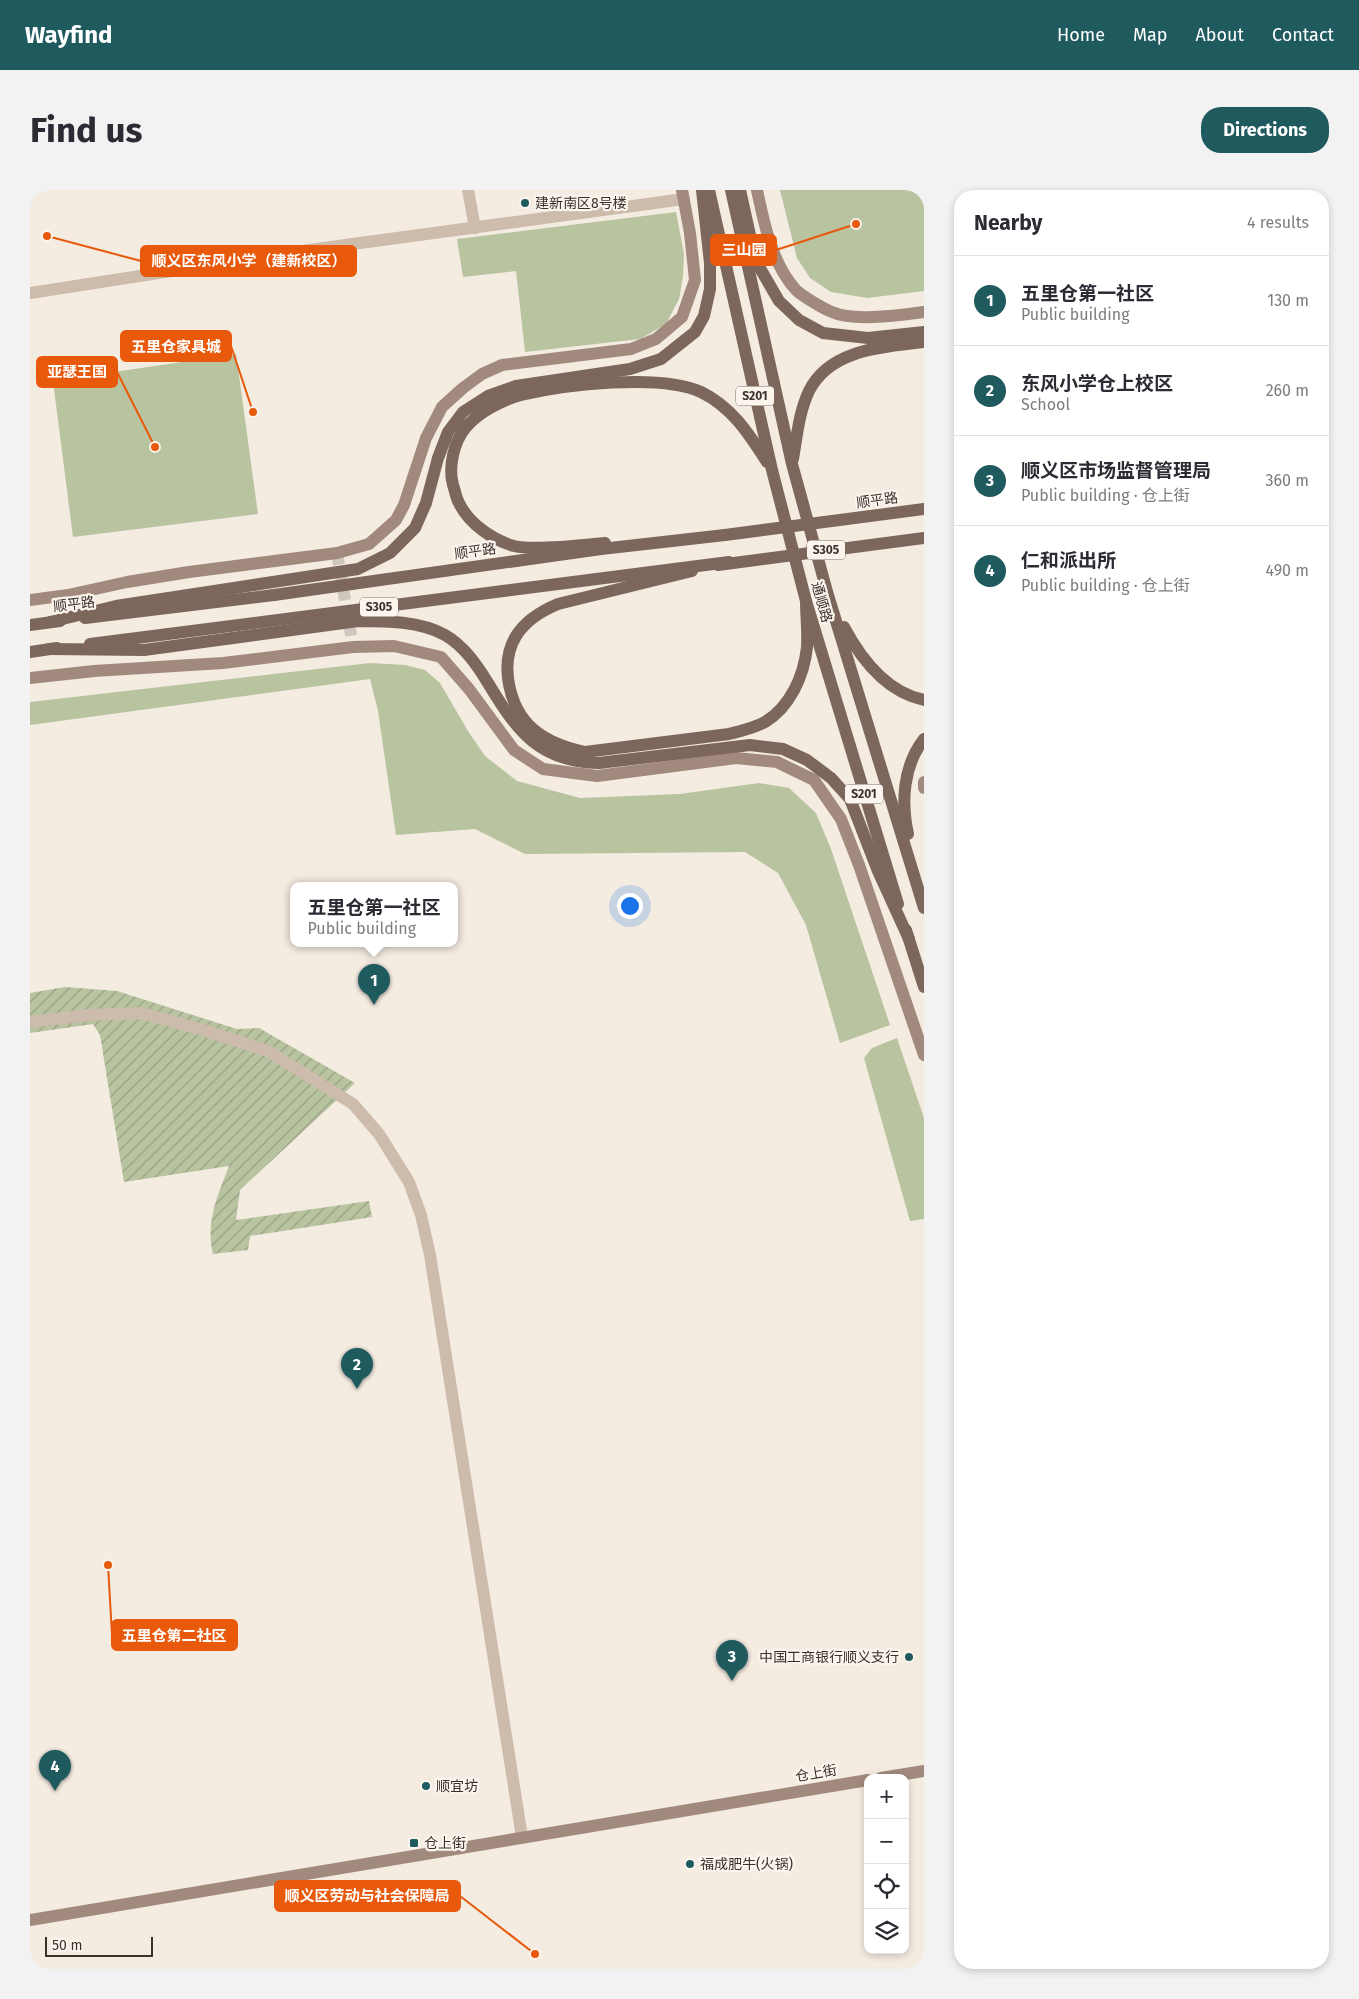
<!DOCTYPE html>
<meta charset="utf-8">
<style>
body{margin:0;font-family:"Fira Sans","Noto Sans SC",sans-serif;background:#f2f2f3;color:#2b2b33}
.controls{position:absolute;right:15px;bottom:15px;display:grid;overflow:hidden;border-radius:10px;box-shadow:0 2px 8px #0003}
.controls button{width:45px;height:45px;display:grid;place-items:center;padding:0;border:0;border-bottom:1px solid #e1e1e2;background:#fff;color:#2b2b33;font:25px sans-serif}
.scale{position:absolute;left:15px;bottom:12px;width:108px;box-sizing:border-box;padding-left:5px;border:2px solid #3b302b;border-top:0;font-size:14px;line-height:18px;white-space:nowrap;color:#3b302b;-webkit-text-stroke:4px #fbf5ee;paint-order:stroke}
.you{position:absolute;left:599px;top:715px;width:18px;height:18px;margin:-12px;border:4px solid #fff;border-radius:50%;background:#1a73e8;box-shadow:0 0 0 8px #1a73e833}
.badge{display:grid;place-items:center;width:32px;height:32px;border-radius:50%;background:#1f5a5e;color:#fff;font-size:16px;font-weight:700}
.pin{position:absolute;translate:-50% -41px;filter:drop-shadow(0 1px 2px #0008)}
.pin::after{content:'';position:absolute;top:26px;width:18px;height:15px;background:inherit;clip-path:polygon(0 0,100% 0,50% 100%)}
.popup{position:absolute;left:260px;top:692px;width:168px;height:65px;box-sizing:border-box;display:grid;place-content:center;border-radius:10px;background:#fff;filter:drop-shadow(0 1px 4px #0005);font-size:16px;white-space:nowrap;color:#7c7c81}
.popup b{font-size:19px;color:#2b2b33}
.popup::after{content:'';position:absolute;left:50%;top:100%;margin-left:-10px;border:10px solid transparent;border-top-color:#fff}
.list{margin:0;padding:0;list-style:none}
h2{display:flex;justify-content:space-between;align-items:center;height:65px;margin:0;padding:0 20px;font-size:21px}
h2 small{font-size:16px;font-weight:400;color:#7c7c81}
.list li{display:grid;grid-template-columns:32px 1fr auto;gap:15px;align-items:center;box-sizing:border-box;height:90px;padding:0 20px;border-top:1px solid #e1e1e2}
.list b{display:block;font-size:19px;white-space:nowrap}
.list p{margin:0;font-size:16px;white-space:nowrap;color:#7c7c81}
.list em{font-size:16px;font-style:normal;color:#7c7c81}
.icon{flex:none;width:28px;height:28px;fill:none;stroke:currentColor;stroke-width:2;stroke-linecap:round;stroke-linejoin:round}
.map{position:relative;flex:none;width:894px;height:1779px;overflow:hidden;border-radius:20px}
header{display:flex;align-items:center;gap:30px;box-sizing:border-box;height:70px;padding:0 25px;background:#1f5a5e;color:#fff}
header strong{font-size:24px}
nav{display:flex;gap:28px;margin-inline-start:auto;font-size:18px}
.intro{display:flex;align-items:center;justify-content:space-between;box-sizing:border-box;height:120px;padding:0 30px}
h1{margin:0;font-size:35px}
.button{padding:12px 22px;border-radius:20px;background:#1f5a5e;color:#fff;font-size:18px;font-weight:700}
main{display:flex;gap:30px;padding:0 30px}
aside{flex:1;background:#fff;border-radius:20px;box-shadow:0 2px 8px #0003}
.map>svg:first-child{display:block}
.green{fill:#b8c4a0}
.garden{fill:url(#garden-furrows)}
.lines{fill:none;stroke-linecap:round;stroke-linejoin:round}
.secondary-tunnel{stroke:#cfc6bd;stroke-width:12;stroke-dasharray:12 6;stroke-linecap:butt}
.street{stroke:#cdbbac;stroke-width:12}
.secondary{stroke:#a18a7d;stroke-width:12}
.primary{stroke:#7d675c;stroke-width:12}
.primary-bridge{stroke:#7d675c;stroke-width:12}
.poi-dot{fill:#1f5a5e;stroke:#fbf5ee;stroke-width:2}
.labels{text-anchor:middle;stroke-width:4.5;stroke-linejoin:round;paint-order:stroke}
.shield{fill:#fbf5ee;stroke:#756b66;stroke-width:1}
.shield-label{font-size:12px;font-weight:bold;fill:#3b302b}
.poi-label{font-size:14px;fill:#3b302b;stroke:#fbf5ee;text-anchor:start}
.street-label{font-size:14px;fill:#3b302b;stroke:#fbf5ee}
.leader{fill:none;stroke:#e8590c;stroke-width:2}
.callout-dot{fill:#e8590c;stroke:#fbf5ee;stroke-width:2}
.callout{fill:#e8590c;stroke:#e8590c;stroke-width:2}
.callout-label{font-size:15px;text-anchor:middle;font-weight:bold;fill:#fff}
</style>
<header>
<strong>Wayfind</strong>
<nav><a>Home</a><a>Map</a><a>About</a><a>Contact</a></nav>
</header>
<div class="intro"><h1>Find us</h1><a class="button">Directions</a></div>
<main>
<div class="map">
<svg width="894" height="1779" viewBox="0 0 894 1779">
<defs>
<pattern id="garden-furrows" width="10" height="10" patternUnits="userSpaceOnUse" patternTransform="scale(1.25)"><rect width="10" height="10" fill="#b8c4a0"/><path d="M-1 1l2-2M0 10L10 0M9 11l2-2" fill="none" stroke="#97a083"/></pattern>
</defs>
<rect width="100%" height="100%" fill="#f4ebe1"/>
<g class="green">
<path d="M750,0H894V101L837,108L801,102L780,88L767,68Z"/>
<path d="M646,22L654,64L653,87L649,109L636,134L610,149L495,162L486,81L433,87L427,49Z"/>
<path d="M206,164L228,324L43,347L23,191Z"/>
<path d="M340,473L375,475L395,480L410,493L438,541L455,566L487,591L550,608L650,604L729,593L759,598L786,623L801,659L860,835L810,853L776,735L748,683L715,662L495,664L445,639L366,645L348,521L340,489L0,535V512Z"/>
<path d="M867,848L894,928V1029L880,1031L834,868L842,858Z"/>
</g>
<path class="garden" d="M35,797L87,801L207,839L229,838L325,893L210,1000L206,1030L339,1011L342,1027L220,1046L218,1060L183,1064C175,1032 188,1005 199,976L94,992L70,845L63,834L0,843V803Z"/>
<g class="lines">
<path class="secondary-tunnel" d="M307,363L323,457"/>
<g class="street">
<path d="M438,0L445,38"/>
<path d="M0,103L257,63L654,9"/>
<path d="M0,832L59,825L111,823L173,840L238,861L323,914L349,944L379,992L391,1025L400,1065L492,1647"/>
</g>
<g class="secondary">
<path d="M727,0C734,33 742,74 766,100C772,106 794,119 802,122C824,132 870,125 894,122"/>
<path d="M0,410L38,405L97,392L159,382L307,363L339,354L366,330L374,315L396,248L412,217L433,198L452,184L472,175L601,159L626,149L652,127L665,90L660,43L652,0"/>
<path d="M0,488L64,481L193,473L323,457L364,456L411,467L439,499L484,560L513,579L567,586L706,568L747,572L784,590L811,629L829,675L894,865"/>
<path d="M894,592V598"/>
<path d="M851,1588L894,1581"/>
<path d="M0,1730L838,1590"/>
</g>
<g class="primary">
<path d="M679,0L742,280L776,411L868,714"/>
<path d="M701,0L762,274L798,405L894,718"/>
<path d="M710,0L724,63L731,80L749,111L769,130L793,143L838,148L894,142"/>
<path d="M763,269C767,246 769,222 779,201C800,159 853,157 894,152"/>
<path d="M695,345L894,319"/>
<path d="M575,353C552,355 505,361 484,356C463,350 439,334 429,313C426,308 425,300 423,295C418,277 424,251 436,237C449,222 472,210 491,205C534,195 630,183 671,202C702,217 719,244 737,272"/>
<path d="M688,375L894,348"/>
<path d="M662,381L528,414C511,421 496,430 486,446C469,474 479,518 503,539C518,552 536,558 555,562L699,544C711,541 724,538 735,532C760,517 774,486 777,457C778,442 776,426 776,411"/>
<path d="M55,428L244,405"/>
<path d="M0,435L30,431"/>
<path d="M814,437C831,469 856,502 894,510"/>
<path d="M878,644C871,612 873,576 894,549"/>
<path d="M876,740L894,797"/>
</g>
<g class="primary-bridge">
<path d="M244,405L571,359L695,345"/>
<path d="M20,432L86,416L328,379L360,363L385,338L396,313L408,268L418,242L433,222L458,206L486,196L600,179L631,169L665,142L674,126L680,99V73L672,0"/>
<path d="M60,454L699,372"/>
<path d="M19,459L114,460L328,431C356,431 390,431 415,445C434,456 447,475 458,493C487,541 509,572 569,573L720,555L753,559L777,570L801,588L820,609L848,681L879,749"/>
<path d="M0,462L27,458"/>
</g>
</g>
<g class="poi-dot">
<circle cx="495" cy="13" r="5"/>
<circle cx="879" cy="1467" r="5"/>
<circle cx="396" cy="1596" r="5"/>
<rect x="379" y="1648" width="10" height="10" rx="2.5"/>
<circle cx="660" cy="1674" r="5"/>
</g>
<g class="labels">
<g class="shield">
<rect x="706" y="196.5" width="38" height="19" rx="4"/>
<rect x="777" y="350.5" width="38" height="19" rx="4"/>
<rect x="330" y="407.5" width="38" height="19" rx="4"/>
<rect x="815" y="594.5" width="38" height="19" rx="4"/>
</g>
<g class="shield-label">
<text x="725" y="210">S201</text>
<text x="796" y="364">S305</text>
<text x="349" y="421">S305</text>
<text x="834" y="608">S201</text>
</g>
<g class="poi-label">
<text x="505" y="18">建新南区8号楼</text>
<text x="869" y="1472" text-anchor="end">中国工商银行顺义支行</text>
<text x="406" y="1601">顺宜坊</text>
<text x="394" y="1658">仓上街</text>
<text x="670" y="1679">福成肥牛(火锅)</text>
</g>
<g class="street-label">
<text transform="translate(847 310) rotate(-8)" y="5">顺平路</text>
<text transform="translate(445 361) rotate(-8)" y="5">顺平路</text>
<text transform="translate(792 412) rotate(74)" y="5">通顺路</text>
<text transform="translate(44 414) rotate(-7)" y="5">顺平路</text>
<text transform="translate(786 1583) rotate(-10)" y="5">仓上街</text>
</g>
</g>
<path class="leader" d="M826 34L746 60M17 46L111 71M223 222L201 156M125 257L87 182M78 1375L82 1445M505 1764L430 1706"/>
<g class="callout-dot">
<circle cx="826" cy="34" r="5"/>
<circle cx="17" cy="46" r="5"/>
<circle cx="223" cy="222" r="5"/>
<circle cx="125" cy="257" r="5"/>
<circle cx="78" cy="1375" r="5"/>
<circle cx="505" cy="1764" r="5"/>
</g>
<g class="callout">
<rect x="681" y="45" width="65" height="30" rx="5"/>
<rect x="111" y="56" width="215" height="30" rx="5"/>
<rect x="91" y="141" width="110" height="30" rx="5"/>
<rect x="7" y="167" width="80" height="30" rx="5"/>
<rect x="82" y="1430" width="125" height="30" rx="5"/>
<rect x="245" y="1691" width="185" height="30" rx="5"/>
</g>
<g class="callout-label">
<text x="714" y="65">三山园</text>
<text x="219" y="76">顺义区东风小学（建新校区）</text>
<text x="146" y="162">五里仓家具城</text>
<text x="47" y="187">亚瑟王国</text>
<text x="144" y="1451">五里仓第二社区</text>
<text x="337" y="1711">顺义区劳动与社会保障局</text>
</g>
</svg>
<div class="controls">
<button>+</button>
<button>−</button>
<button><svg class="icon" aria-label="locate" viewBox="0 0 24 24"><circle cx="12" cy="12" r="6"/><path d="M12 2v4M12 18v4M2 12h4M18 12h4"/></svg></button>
<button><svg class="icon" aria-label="layers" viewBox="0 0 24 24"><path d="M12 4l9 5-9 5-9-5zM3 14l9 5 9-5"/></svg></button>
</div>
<div class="scale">50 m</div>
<div class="you"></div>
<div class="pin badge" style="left:344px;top:815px">1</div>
<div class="popup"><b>五里仓第一社区</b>Public building</div>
<div class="pin badge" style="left:327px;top:1199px">2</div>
<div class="pin badge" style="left:702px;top:1491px">3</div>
<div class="pin badge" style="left:25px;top:1601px">4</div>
</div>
<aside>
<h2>Nearby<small>4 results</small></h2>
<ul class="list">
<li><span class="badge">1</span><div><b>五里仓第一社区</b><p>Public building</p></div><em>130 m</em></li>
<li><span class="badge">2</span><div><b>东风小学仓上校区</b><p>School</p></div><em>260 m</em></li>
<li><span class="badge">3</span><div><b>顺义区市场监督管理局</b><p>Public building · 仓上街</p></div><em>360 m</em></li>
<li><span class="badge">4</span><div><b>仁和派出所</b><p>Public building · 仓上街</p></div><em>490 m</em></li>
</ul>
</aside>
</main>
